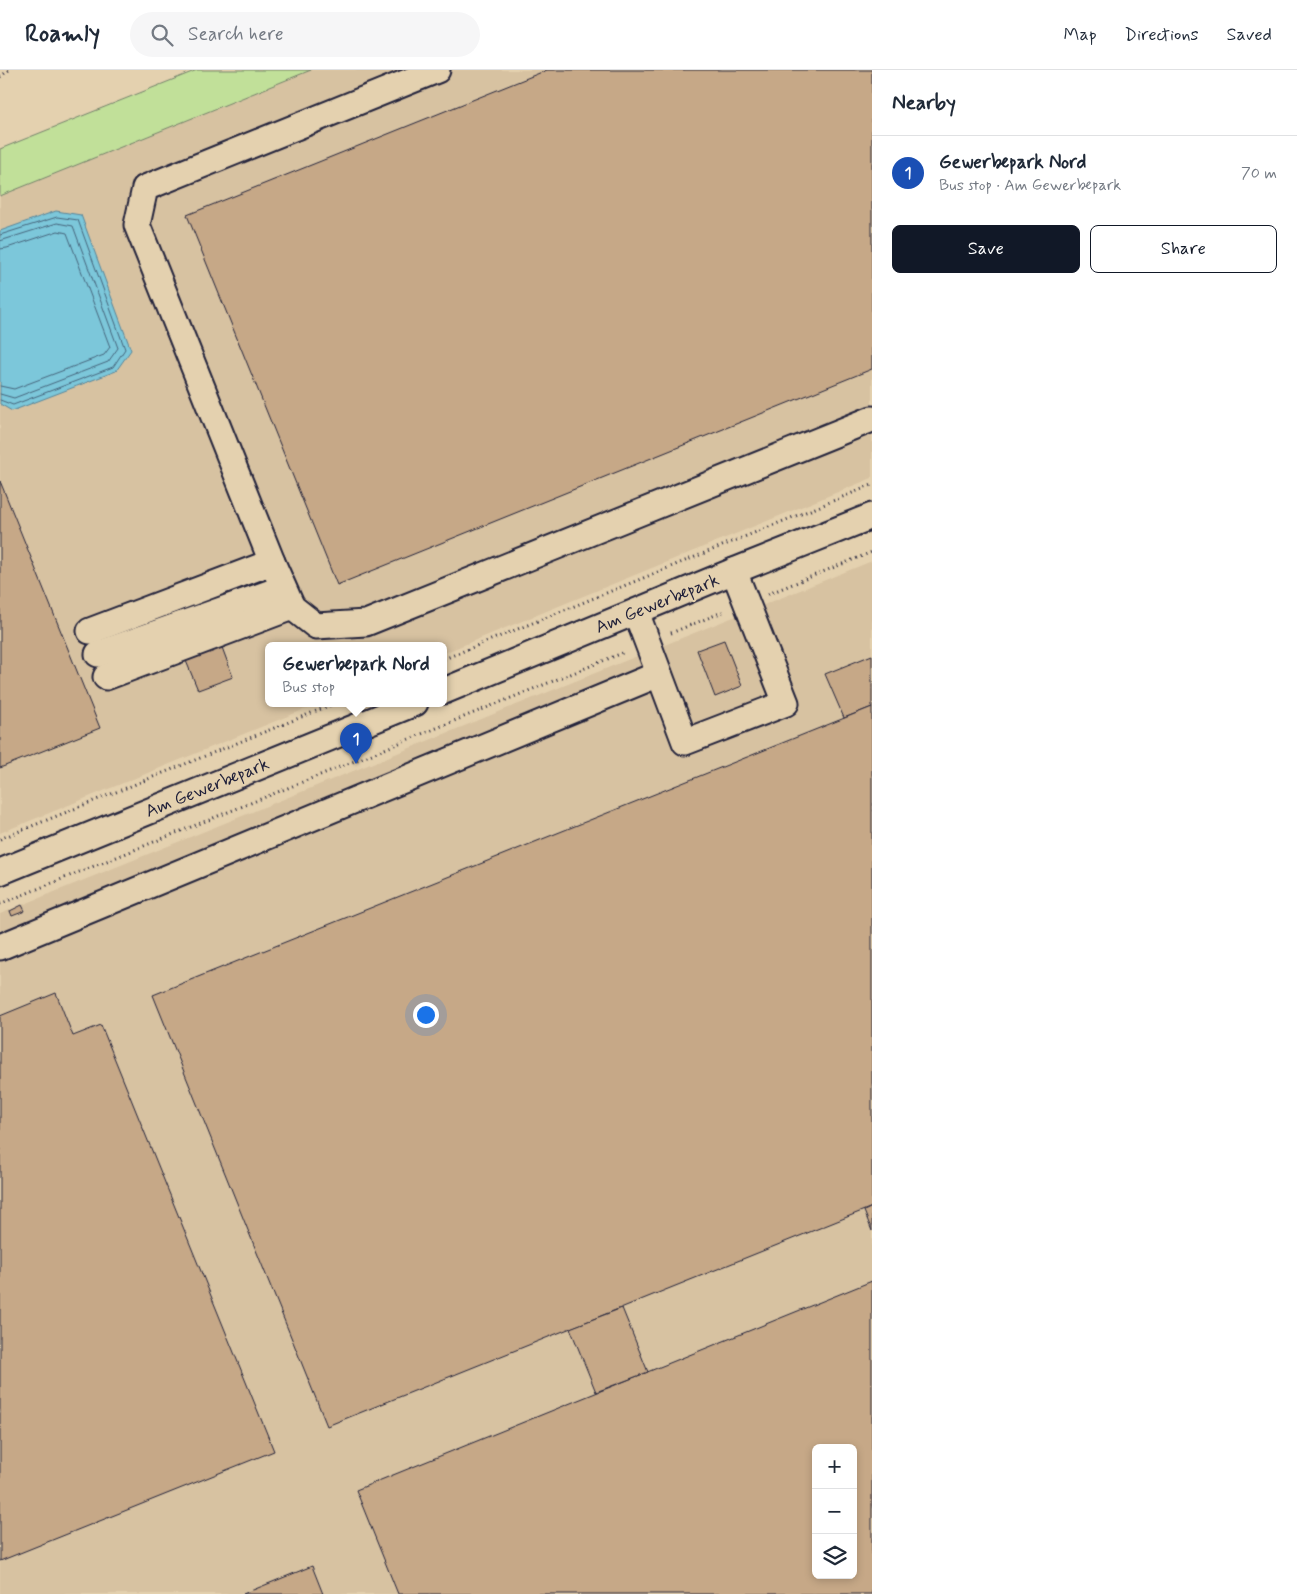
<!DOCTYPE html>
<meta charset="utf-8">
<style>
body{margin:0;font-family:Mynerve,sans-serif;background:#f6f6f7;color:#1f2937}
.controls{position:absolute;right:15px;bottom:15px;display:grid;overflow:hidden;border-radius:8px;box-shadow:0 2px 8px #0003}
.controls button{width:45px;height:45px;display:grid;place-items:center;padding:0;border:0;border-bottom:1px solid #e0e1e3;background:#fff;color:#1f2937;font:25px sans-serif}
.you{position:absolute;left:425px;top:944px;width:18px;height:18px;margin:-12px;border:4px solid #fff;border-radius:50%;background:#1a73e8;box-shadow:0 0 0 8px #1a73e833}
.badge{display:grid;place-items:center;width:32px;height:32px;border-radius:50%;background:#111827;color:#fff;font-size:16px;font-weight:700}
.pin{position:absolute;translate:-50% -41px;filter:drop-shadow(0 1px 2px #0008)}
.pin::after{content:'';position:absolute;top:26px;width:18px;height:15px;background:inherit;clip-path:polygon(0 0,100% 0,50% 100%)}
.popup{position:absolute;left:265px;top:572px;width:182px;height:65px;box-sizing:border-box;display:grid;place-content:center;border-radius:8px;background:#fff;filter:drop-shadow(0 1px 4px #0005);font-size:16px;white-space:nowrap;color:#747a83}
.popup b{font-size:19px;color:#1f2937}
.popup::after{content:'';position:absolute;left:50%;top:100%;margin-left:-10px;border:10px solid transparent;border-top-color:#fff}
.list{margin:0;padding:0;list-style:none}
h2{display:flex;justify-content:space-between;align-items:center;height:65px;margin:0;padding:0 20px;font-size:21px}
h2 small{font-size:16px;font-weight:400;color:#747a83}
.list li{display:grid;grid-template-columns:32px 1fr auto;gap:15px;align-items:center;box-sizing:border-box;height:75px;padding:0 20px;border-top:1px solid #e0e1e3}
.list b{display:block;font-size:19px;white-space:nowrap}
.list p{margin:0;font-size:16px;white-space:nowrap;color:#747a83}
.list em{font-size:16px;font-style:normal;color:#747a83}
.actions{display:flex;gap:10px;padding:15px 20px}
.actions a{flex:1;padding:11px 0;border:1px solid #111827;border-radius:8px;text-align:center;font-size:18px;color:#111827}
.actions .main{background:#111827;color:#fff}
.icon{flex:none;width:28px;height:28px;fill:none;stroke:currentColor;stroke-width:2;stroke-linecap:round;stroke-linejoin:round}
.map{position:relative;flex:none;width:872px;height:1524px;overflow:hidden}
header{display:flex;align-items:center;gap:30px;box-sizing:border-box;height:70px;padding:0 25px;background:#fff;border-bottom:1px solid #e0e1e3}
header strong{font-size:24px}
nav{display:flex;gap:28px;margin-inline-start:auto;font-size:18px}
.search{width:350px;height:45px;background:#f6f6f7;display:flex;align-items:center;gap:12px;box-sizing:border-box;padding:0 18px;border-radius:28px;color:#747a83;font-size:19px}
main{display:flex}
aside{flex:1;background:#fff}
.map>svg:first-child{display:block}
.built{fill:#d7c2a1;fill-rule:evenodd}
.green{fill:#c1e099;stroke:#72816a}
.water{fill:#7bc7da;stroke:#57859a}
.lines{fill:none;stroke-linecap:round;stroke-linejoin:round}
.shore{stroke:#46647b;stroke-width:1}
.building{fill:#c6a887;stroke:#22223b;fill-rule:evenodd}
.minor-casing{stroke:#22223b;stroke-width:29}
.path{stroke:#22223b;stroke-width:3;stroke-dasharray:1 4;stroke-linecap:butt}
.minor{stroke:#e4d1af;stroke-width:25}
.labels{text-anchor:middle;stroke-width:4.5;stroke-linejoin:round;paint-order:stroke}
.street-label{font-size:18px;fill:#22223b;stroke:#e4d1af}
</style>
<header>
<strong>Roamly</strong>
<div class="search"><svg class="icon" aria-label="search" viewBox="0 0 24 24"><circle cx="10" cy="10" r="6"/><path d="M15 15l6 6"/></svg>Search here</div>
<nav><a>Map</a><a>Directions</a><a>Saved</a></nav>
</header>
<main>
<div class="map">
<svg width="872" height="1524" viewBox="0 0 872 1524">
<rect width="100%" height="100%" fill="#e4d1af"/>
<filter id="ink" filterUnits="userSpaceOnUse"><feTurbulence type="fractalNoise" baseFrequency=".02" numOctaves="2"/><feDisplacementMap in="SourceGraphic" scale="10" xChannelSelector="R" yChannelSelector="G"/><feConvolveMatrix kernelMatrix="1 2 1 2 8 2 1 2 1" color-interpolation-filters="sRGB"/></filter>
<g filter="url(#ink)">
<g class="built">
<path d="M311,0H872V408L444,583V575H268V633H320L0,763V126Z"/>
<path d="M872,491V1524H0V844ZM816,1378H853V1505H816Z"/>
</g>
<path class="green" d="M197,0H311L0,126V79Z"/>
<path class="water" d="M56,141L81,145L131,280L116,301L12,341L0,334V161Z"/>
<g class="lines">
<g class="shore">
<path d="M0,165L57,147L78,150L125,279L113,297L13,335L0,330"/>
<path d="M0,171L57,153L73,156L118,278L108,292L14,328L0,324"/>
<path d="M0,179L7,178L58,161L67,163L110,277L104,285L14,319L0,316"/>
</g>
</g>
<g class="building">
<path d="M547,0H872V299L337,515L187,145Z"/>
<path d="M0,411L100,658L0,698Z"/>
<path d="M724,570L742,616L715,627L697,580Z"/>
<path d="M220,572L233,607L198,620L184,586Z"/>
<path d="M872,585V637L844,648L825,604Z"/>
<path d="M872,637V1137L327,1356L153,925Z"/>
<path d="M22,835L25,841L12,846L10,841Z"/>
<path d="M56,923L73,966L101,955L274,1381L0,1491V946Z"/>
<path d="M872,1137V1161L864,1141Z"/>
<path d="M872,1211V1524H398L356,1420ZM816,1378H853V1505H816Z"/>
<path d="M622,1238L648,1302L596,1322L570,1258Z"/>
<path d="M312,1496L323,1524H243Z"/>
</g>
<g class="lines">
<g class="minor-casing">
<g id="minor">
<path d="M437,0L145,118L137,155L272,492L292,537L316,556L366,553L872,349"/>
<path d="M636,542L685,672L786,633L734,501"/>
<path d="M90,561L272,492"/>
<path d="M98,584L283,518"/>
<path d="M106,607L292,537"/>
<path d="M444,621L734,501L872,446"/>
<path d="M0,802L415,633"/>
<path d="M0,877L659,604"/>
</g>
</g>
<g class="path">
<path d="M0,7L9,0"/>
<path d="M768,524L872,482"/>
<path d="M671,563L725,541"/>
<path d="M444,589L872,415"/>
<path d="M0,769L336,633"/>
<path d="M0,834L625,582"/>
</g>
<use href="#minor" class="minor"/>
</g>
</g>
<g class="labels">
<g class="street-label">
<text transform="translate(657 533) rotate(-22)" y="6">Am Gewerbepark</text>
<text transform="translate(207 717) rotate(-22)" y="6">Am Gewerbepark</text>
</g>
</g>
</svg>
<div class="controls">
<button>+</button>
<button>−</button>
<button><svg class="icon" aria-label="layers" viewBox="0 0 24 24"><path d="M12 4l9 5-9 5-9-5zM3 14l9 5 9-5"/></svg></button>
</div>
<div class="you"></div>
<div class="pin badge" style="left:356px;top:694px;background:#1a4fb4">1</div>
<div class="popup"><b>Gewerbepark Nord</b>Bus stop</div>
</div>
<aside>
<h2>Nearby<small></small></h2>
<ul class="list">
<li><span class="badge" style="background:#1a4fb4">1</span><div><b>Gewerbepark Nord</b><p>Bus stop · Am Gewerbepark</p></div><em>70 m</em></li>
</ul>
<div class="actions"><a class="main">Save</a><a>Share</a></div>
</aside>
</main>
